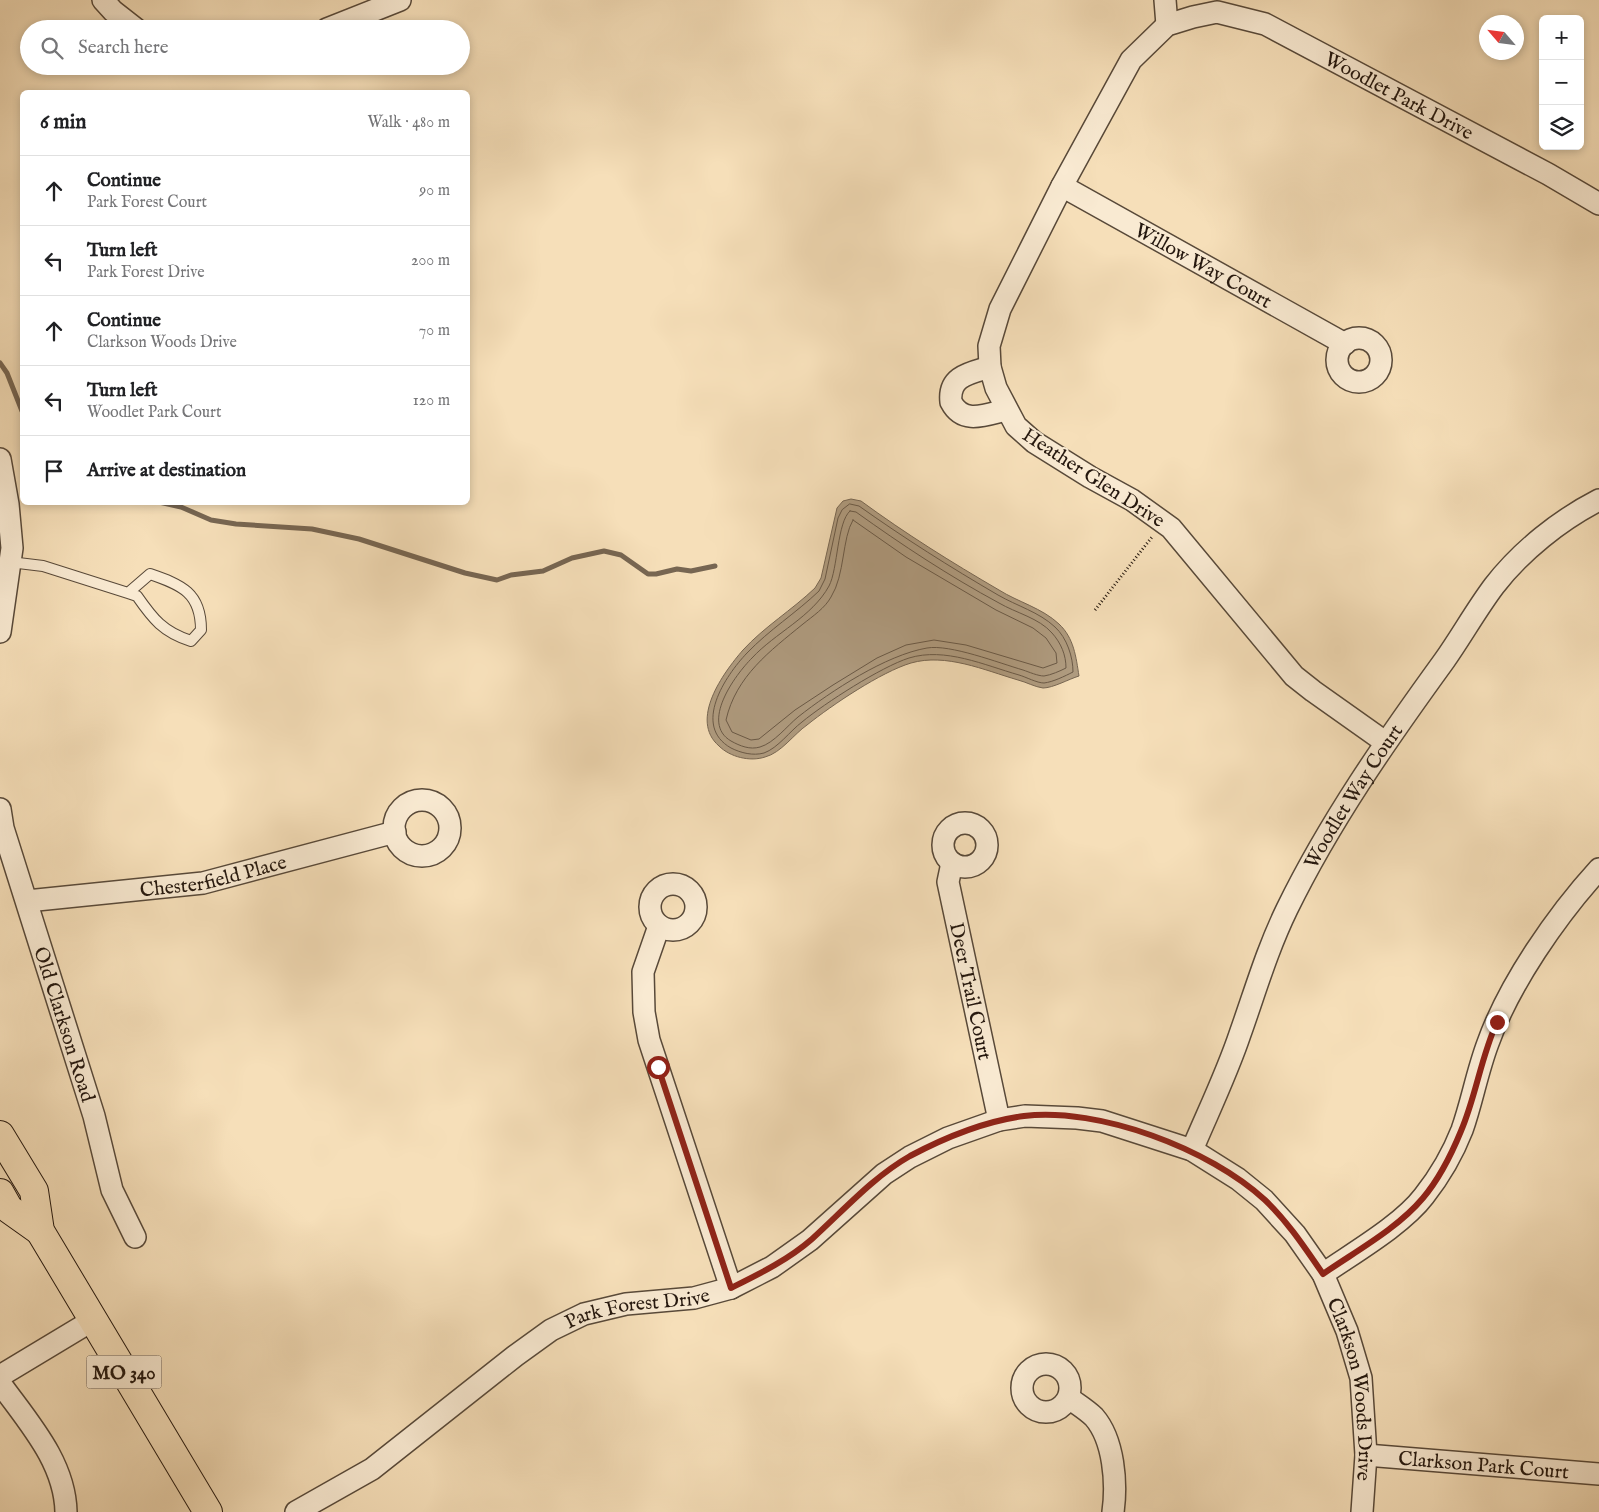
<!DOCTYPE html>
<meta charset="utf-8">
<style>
body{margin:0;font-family:"IM FELL English",serif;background:#f6f6f6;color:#202124}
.controls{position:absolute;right:15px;top:15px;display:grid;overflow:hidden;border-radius:8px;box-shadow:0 2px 8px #0003}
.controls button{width:45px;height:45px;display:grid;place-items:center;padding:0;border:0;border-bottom:1px solid #e0e0e0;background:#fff;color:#202124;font:25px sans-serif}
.compass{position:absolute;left:1479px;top:15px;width:45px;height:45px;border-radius:50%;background:#fff;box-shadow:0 2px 8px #0003;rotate:298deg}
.stop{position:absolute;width:15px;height:15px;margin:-11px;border:4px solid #8f2418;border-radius:50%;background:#fff}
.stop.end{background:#8f2418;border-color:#fff;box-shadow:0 1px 5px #0008}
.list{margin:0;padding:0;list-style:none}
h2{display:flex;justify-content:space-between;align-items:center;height:65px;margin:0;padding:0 20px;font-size:21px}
h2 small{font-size:16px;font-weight:400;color:#757577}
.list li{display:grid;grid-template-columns:32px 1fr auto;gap:15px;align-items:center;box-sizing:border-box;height:70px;padding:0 20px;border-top:1px solid #e0e0e0}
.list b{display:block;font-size:19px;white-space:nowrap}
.list p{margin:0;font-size:16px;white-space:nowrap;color:#757577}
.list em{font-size:16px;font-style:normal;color:#757577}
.icon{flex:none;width:28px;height:28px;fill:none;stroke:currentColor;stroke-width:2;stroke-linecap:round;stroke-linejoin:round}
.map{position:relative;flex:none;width:1599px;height:1512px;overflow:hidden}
.search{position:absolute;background:#fff;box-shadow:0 2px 8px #0003;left:20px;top:20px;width:450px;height:55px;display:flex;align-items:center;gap:12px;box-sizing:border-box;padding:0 18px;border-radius:28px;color:#757577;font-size:19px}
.panel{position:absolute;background:#fff;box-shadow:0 2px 8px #0003;left:20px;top:90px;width:450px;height:415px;border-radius:8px}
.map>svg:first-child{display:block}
.water{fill:#af9b7f;stroke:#776652}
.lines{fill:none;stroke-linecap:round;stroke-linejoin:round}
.shore{stroke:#6a5946;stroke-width:1}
.stream{stroke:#776652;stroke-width:5}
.service-casing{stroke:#584939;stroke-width:12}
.minor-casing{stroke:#584939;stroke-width:24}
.primary-casing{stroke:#24170e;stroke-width:30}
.path{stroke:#24170e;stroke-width:3;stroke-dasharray:1 2.5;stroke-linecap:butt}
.service{stroke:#f9ead2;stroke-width:10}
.minor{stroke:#f9ead2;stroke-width:21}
.primary{stroke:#f6dfb9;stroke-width:28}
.route{stroke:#8f2418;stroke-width:6}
.labels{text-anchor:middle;stroke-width:4;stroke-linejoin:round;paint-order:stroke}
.shield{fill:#f9ead2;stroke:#645649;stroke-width:1}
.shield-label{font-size:19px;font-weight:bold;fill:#24170e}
.street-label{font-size:20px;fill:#24170e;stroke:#f9ead2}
</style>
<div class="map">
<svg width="1599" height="1512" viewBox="0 0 1599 1512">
<rect width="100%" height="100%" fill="#f6dfb9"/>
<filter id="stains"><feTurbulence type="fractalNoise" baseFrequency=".004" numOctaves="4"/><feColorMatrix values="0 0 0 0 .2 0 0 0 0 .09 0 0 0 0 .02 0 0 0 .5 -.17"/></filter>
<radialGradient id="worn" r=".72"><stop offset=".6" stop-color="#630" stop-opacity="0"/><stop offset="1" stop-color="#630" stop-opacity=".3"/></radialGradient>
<path class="water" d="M851,499L861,501C906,534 951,562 999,590C1018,602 1042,608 1059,624C1074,638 1076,657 1079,676C1069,679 1053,688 1043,688C1035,687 1026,682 1018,680C984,670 946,653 911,663C881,672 832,705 807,725C794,734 781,753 765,757C750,762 730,757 719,746C689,720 723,673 743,650C764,627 792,610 815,588L821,578L837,508L843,501Z"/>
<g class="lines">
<g class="shore">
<path d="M850,504L859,506C904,538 950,567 998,595C1017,606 1039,612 1055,627C1067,638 1073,657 1073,672C1065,676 1053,682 1044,683C1037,683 1026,677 1019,675C984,665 945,647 909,658C881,667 825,703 802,722C790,731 778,748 764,753C753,756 741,753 731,748C692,726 725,676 747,653C769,630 796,613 819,591L825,579L838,518L842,510Z"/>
<path d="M850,511L856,512C902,545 949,576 999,603C1016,613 1039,618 1052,633C1061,643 1066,655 1066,668C1060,671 1051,675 1044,676C1038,676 1029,672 1023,670C999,663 950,644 927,648C886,655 831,691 798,717C787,726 774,743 760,747C750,750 740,746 731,741C700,723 735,675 752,658C775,633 812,617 829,586C838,569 837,522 850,511Z"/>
<path d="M853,520L906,557L996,610L1033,628L1046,638L1056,653L1057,663L1043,668L966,645L934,640L906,645L877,658L833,685L795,710L759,739L751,740L732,732L726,720C736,676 770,651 803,624C813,616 825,608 831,597C845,575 842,538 853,520Z"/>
</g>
<g class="stream">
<path d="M0,363L7,373L22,411"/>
<path d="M159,502L181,507L211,520L236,524L312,529L359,539L465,573L497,580L511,575L543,571L572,558L604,551L621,555L648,574H656L677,569L691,571L715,566"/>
</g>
<g class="service-casing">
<path id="service" d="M10,562L43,566L128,593L137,596C153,619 163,632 191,641L201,630C201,593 182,585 150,574L128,593"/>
</g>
<g class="minor-casing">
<g id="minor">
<path d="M103,0L113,11L136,29"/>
<path d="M1165,0L1167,25"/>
<path d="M327,29L400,0"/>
<path id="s1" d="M1062,186L1345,344"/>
<circle cx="1359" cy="360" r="22"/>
<path d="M990,367C970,373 948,376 951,402C963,425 985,415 1006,410"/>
<path d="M0,459L8,504L12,548L0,632"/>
<path id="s2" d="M1385,742L1313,691L1294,676L1171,528L1132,500L1090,477L1034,442L1016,426L996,388L990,367L989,346L1000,309L1062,186L1131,60L1167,25L1193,17L1217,12L1265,24L1548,174L1599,204"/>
<circle cx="422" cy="828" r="28"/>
<path id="s3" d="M0,809L3,828L94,1116L112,1190L135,1237"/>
<circle cx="965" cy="845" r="22"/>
<path id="s4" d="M952,863L948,882L999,1120"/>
<circle cx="673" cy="907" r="23"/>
<path id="s5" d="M27,901L203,883L395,832"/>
<path d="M659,926L643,972L644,1012L649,1040L731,1288"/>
<path id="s6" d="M1192,1150C1208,1112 1227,1073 1240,1034C1255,992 1267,950 1287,909C1330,821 1386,741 1444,661C1461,637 1476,610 1494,586C1521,551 1560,520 1599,500"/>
<path d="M1323,1274C1353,1253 1402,1225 1424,1196C1439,1177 1453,1153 1462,1130C1472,1102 1477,1072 1488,1043C1509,984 1557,915 1599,869"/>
<circle cx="1046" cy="1388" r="24"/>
<path d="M0,1376L93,1320"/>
<path d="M0,1383C28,1422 65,1462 66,1512"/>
<path d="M1069,1398C1077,1404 1087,1410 1094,1417C1114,1440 1117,1483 1113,1512"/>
<path id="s7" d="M1366,1455L1599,1474"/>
<path id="s8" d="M296,1512L372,1469L515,1356L551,1330L584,1314L626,1304L694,1298L731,1288L772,1267L810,1240L884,1174L910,1157L948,1138L999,1120L1025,1116L1077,1118L1102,1121L1192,1150L1238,1179L1264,1200L1295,1234L1323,1274L1347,1331L1361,1378L1366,1455L1362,1512"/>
</g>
</g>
<g class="primary-casing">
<g id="primary">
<path d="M0,1135L34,1191L40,1231L208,1512"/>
<path d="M0,1193L9,1209L40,1231"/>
</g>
</g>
<path class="path" d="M1095,610L1152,537"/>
<use href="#service" class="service"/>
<use href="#minor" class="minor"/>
<use href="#primary" class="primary"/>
</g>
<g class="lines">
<path class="route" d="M658,1067L731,1288C759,1274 788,1260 812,1239C843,1211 873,1177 910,1156C944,1138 985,1121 1024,1116C1099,1107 1210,1149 1265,1200C1288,1222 1305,1248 1323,1274C1356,1251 1397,1229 1423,1198C1439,1179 1452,1153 1461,1131C1476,1096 1481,1057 1497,1022"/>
</g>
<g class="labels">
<rect class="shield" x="86.5" y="1355.5" width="75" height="33" rx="4"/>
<g class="shield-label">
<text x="124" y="1379">MO 340</text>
</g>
<g class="street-label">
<text dy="7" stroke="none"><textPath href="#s2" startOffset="1200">Woodlet Park Drive</textPath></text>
<text dy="7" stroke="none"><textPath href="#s1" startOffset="162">Willow Way Court</textPath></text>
<text transform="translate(1094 477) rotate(33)" y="7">Heather Glen Drive</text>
<text dy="7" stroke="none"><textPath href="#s6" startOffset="390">Woodlet Way Court</textPath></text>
<text dy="7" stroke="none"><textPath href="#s5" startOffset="188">Chesterfield Place</textPath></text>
<text dy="7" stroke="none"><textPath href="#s4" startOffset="131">Deer Trail Court</textPath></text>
<text dy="7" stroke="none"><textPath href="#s3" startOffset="225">Old Clarkson Road</textPath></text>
<text dy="7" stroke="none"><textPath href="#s8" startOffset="404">Park Forest Drive</textPath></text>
<text dy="7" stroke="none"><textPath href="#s8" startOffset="1321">Clarkson Woods Drive</textPath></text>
<text dy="7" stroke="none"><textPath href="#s7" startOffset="118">Clarkson Park Court</textPath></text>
</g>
</g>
<rect width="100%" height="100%" filter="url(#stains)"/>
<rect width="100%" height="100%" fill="url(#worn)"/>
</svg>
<div class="controls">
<button>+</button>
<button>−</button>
<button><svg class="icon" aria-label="layers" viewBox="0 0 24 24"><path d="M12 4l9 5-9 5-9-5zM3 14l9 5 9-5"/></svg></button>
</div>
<svg class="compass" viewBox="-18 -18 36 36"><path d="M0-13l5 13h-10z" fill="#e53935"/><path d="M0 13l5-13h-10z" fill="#757577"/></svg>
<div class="stop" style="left:658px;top:1067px"></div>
<div class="stop end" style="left:1497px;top:1022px"></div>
<div class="search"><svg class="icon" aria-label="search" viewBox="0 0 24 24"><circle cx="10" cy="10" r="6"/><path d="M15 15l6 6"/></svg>Search here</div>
<section class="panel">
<h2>6 min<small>Walk · 480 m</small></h2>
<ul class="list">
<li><svg class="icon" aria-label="ahead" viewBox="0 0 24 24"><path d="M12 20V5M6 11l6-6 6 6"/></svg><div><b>Continue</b><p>Park Forest Court</p></div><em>90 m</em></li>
<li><svg class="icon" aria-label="left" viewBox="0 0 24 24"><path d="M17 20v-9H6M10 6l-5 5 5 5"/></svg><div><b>Turn left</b><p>Park Forest Drive</p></div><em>200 m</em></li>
<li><svg class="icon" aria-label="ahead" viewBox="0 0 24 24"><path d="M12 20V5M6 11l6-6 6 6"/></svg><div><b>Continue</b><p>Clarkson Woods Drive</p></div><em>70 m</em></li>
<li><svg class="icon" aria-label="left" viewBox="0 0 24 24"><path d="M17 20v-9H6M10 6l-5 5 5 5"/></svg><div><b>Turn left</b><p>Woodlet Park Court</p></div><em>120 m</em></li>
<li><svg class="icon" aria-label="arrive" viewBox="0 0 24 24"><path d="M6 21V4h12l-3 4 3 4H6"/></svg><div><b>Arrive at destination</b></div></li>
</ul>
</section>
</div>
